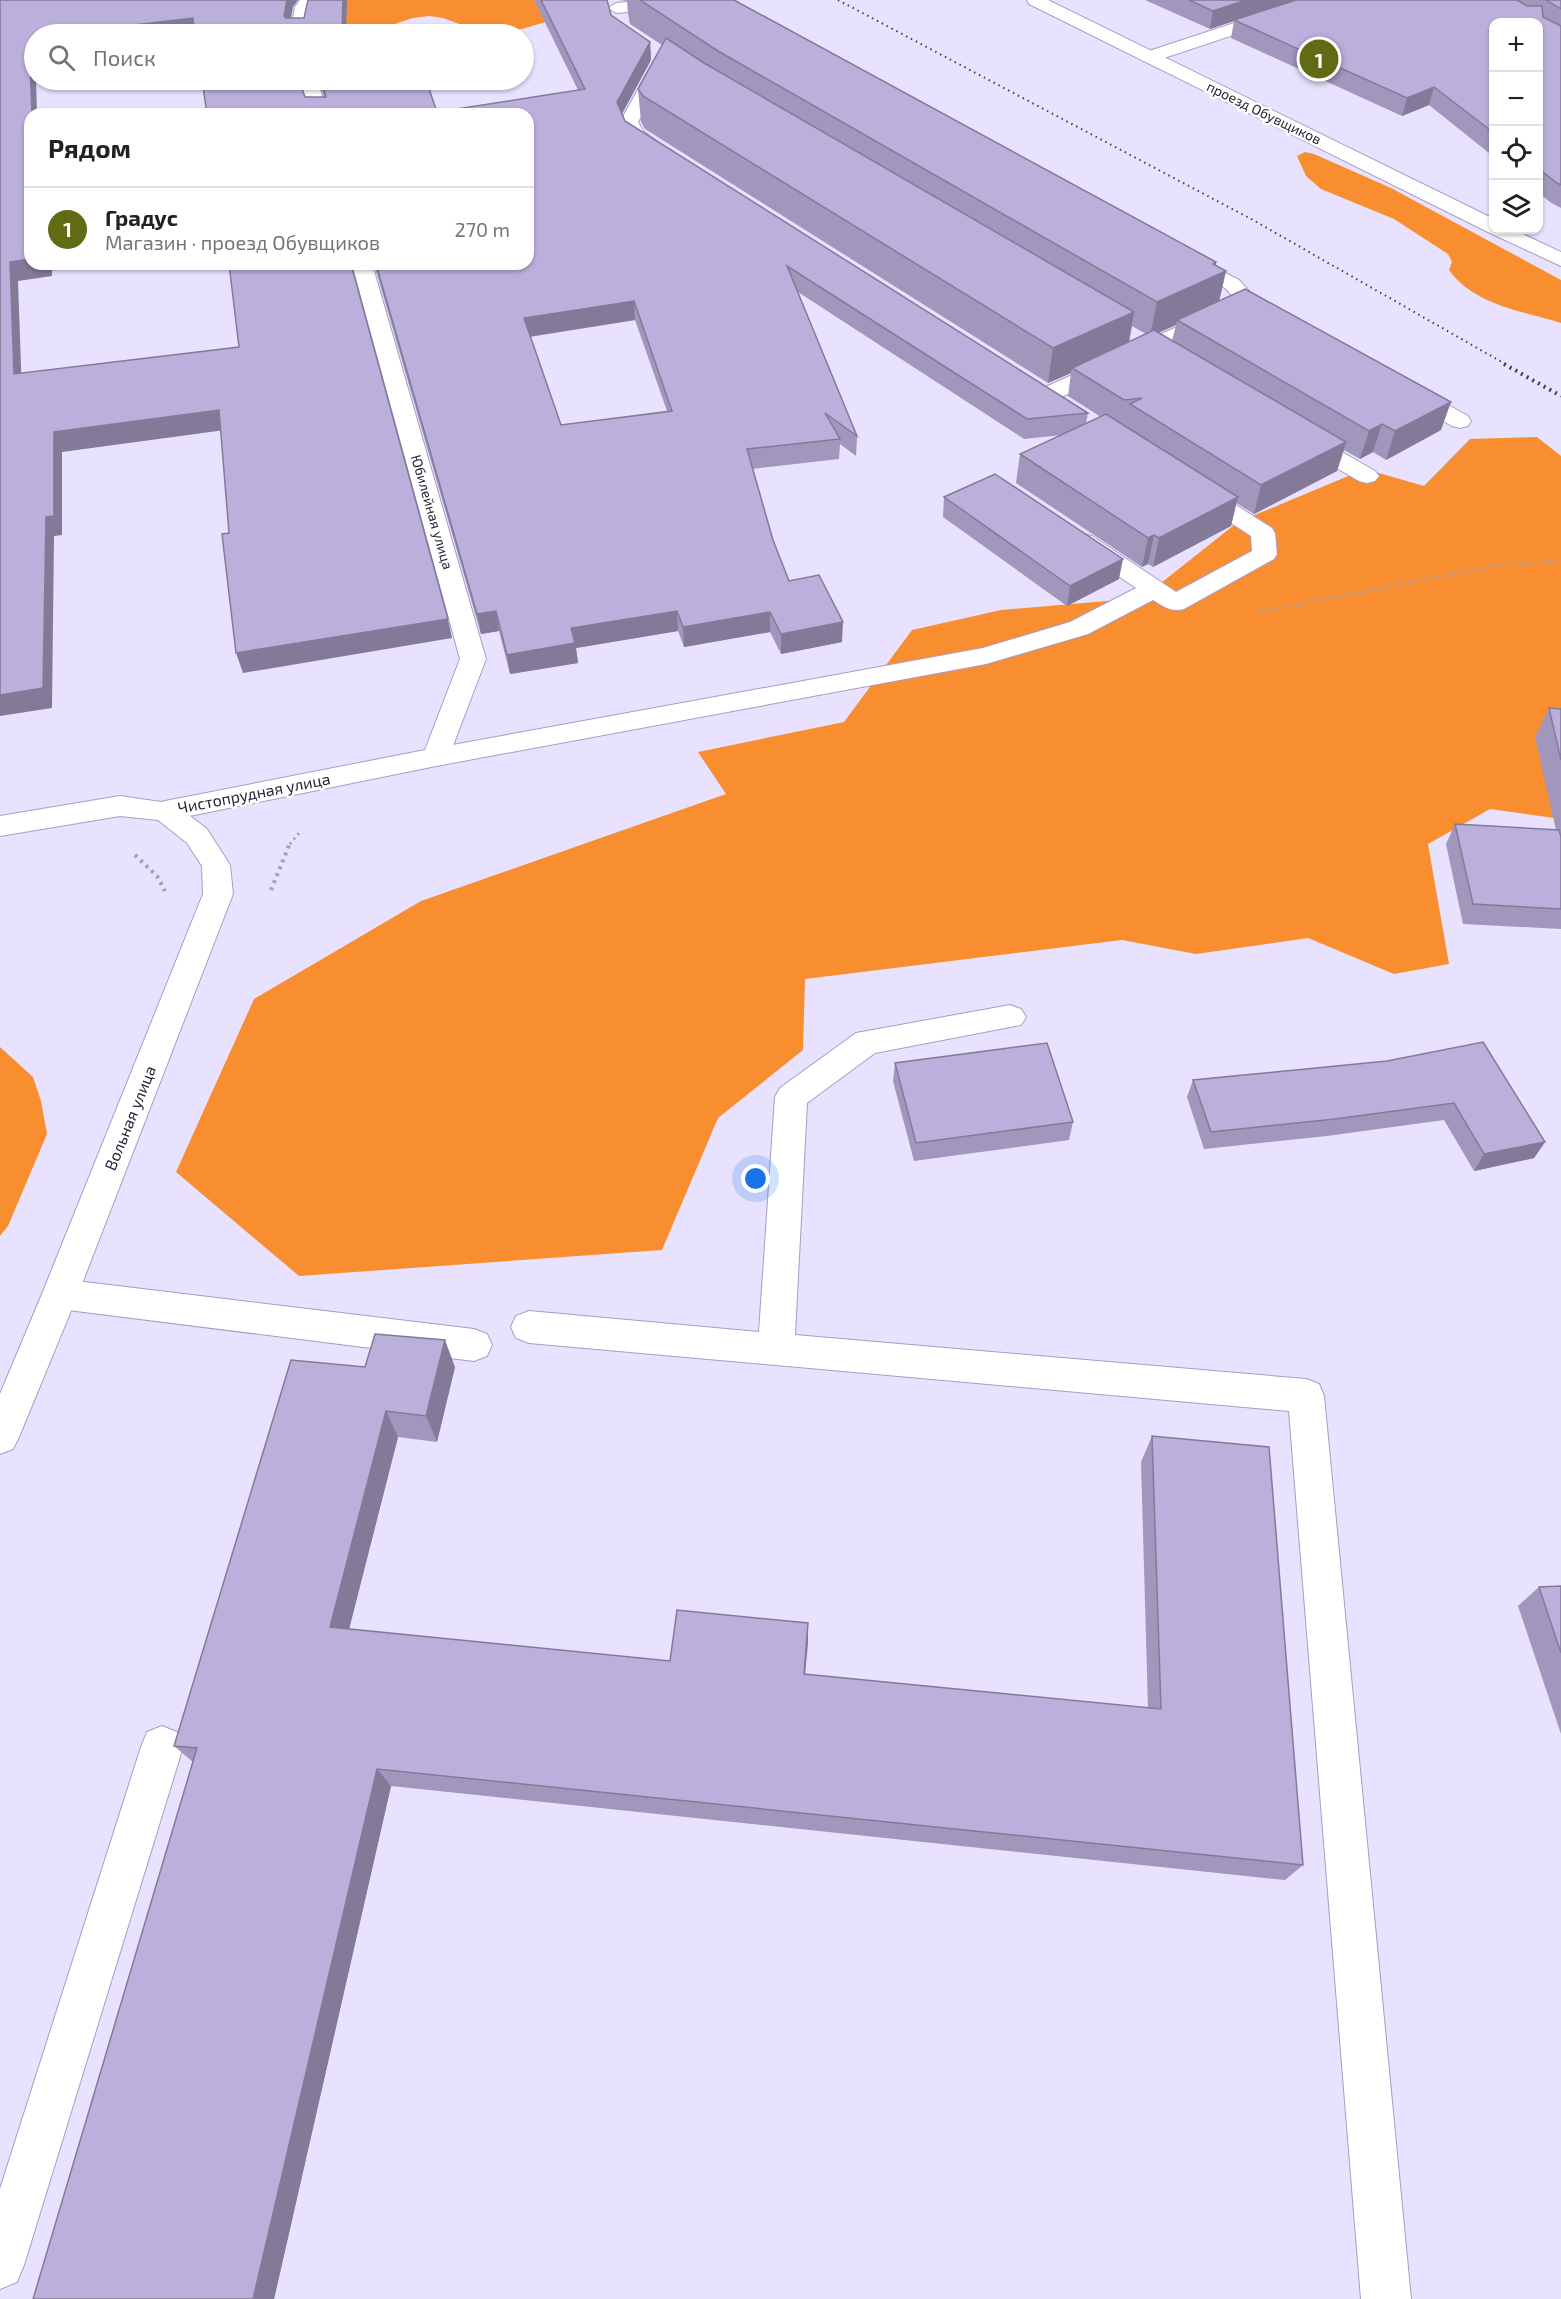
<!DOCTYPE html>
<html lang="ru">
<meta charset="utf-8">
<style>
body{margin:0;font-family:"Exo 2",sans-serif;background:#f2f2f2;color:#202124}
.controls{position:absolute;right:18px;top:18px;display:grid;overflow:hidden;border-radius:12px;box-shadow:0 2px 4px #0004}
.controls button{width:54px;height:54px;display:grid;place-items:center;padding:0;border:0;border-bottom:2px solid #e0e0e0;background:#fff;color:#202124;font:30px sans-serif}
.you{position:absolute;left:756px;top:1179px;width:21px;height:21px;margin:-15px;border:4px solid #fff;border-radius:50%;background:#1a73e8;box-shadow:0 0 0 9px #1a73e833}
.badge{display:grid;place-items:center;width:39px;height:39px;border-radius:50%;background:#606b13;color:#fff;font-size:20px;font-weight:700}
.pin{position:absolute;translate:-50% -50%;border:3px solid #fff;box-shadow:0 2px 6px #0006}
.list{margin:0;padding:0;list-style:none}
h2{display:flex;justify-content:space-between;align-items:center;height:78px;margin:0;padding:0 24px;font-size:26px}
h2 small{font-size:20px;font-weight:400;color:#757577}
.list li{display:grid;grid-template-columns:39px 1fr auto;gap:18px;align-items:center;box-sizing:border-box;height:84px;padding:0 24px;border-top:2px solid #e0e0e0}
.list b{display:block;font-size:22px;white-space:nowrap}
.list p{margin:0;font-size:20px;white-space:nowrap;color:#757577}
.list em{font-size:20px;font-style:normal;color:#757577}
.icon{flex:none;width:33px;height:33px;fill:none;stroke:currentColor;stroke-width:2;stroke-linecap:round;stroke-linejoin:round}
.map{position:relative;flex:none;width:1561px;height:2299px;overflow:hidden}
.search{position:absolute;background:#fff;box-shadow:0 2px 4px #0004;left:24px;top:24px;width:510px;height:66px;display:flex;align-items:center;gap:15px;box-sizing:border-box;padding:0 21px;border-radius:33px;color:#757577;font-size:22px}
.panel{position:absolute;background:#fff;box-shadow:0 2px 4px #0004;left:24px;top:108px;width:510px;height:162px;border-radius:18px}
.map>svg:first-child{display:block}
.forest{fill:#f88e30}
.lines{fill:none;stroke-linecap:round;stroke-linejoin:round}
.service-casing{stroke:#a79cc7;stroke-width:2}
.minor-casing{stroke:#a79cc7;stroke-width:2}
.tertiary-casing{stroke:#a79cc7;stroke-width:2}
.path-far1{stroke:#a59fb7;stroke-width:3;stroke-dasharray:2 4;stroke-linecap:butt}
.path{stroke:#a59fb7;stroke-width:4;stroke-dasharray:3 4.5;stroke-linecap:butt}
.service{fill:#fff;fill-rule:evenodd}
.minor{fill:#fff;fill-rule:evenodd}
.tertiary{fill:#fff;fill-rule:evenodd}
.rail-far1{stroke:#433e50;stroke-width:2;stroke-dasharray:1.5 4;stroke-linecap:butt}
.rail{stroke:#433e50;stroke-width:4;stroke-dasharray:2 4.5;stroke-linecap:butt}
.wall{fill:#a196bc;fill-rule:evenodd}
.shaded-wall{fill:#837a99}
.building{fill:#bbafdb;stroke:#837a99;stroke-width:1.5;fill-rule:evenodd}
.labels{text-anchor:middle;stroke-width:5;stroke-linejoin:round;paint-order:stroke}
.far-street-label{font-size:14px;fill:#282334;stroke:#fff}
.street-label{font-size:16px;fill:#282334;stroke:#fff}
</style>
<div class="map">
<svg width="1561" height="2299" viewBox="0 0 1561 2299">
<rect width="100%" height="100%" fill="#e9e2fe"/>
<g class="forest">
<path d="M322,0H576L549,21L522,29L493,30L465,26L443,18L429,16L413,18L379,29H343Z"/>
<path d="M1305,152L1314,154L1391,188L1561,280V323C1522,311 1474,305 1449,270L1452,262L1448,254L1394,219L1321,189L1306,176L1297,156Z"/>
<path d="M1537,437L1561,456V819L1490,809L1428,844L1449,964L1394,974L1308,938L1196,954L1122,940L805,979L803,1050L718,1118L662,1250L299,1276L176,1172L254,999L421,901L726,794L698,752L844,722L912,630L1001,610L1142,598L1238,522L1365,469L1424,486L1470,439Z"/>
<path d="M0,1047L33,1077L41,1101L47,1134L8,1226L0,1236Z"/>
</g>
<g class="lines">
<g class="service-casing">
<g id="service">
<path d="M650,0H678L680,3L672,8L616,13L608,8L616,3Z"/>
<path d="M1304,0H1329L1327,4L1155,61H1143L1140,57L1143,53Z"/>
<path d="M661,59L667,60L670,64L638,122L643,131L672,153L670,157C650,162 628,138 620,122L652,64L655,60Z"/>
<path d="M1185,252L1239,280L1259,302L1256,306L1055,400L1047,402L1039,400L1036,395L1039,390L1236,300L1225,288L1178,262L1175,258L1178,254Z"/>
<path d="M1407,384L1415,386L1468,416L1471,421L1468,426L1460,428L1452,426L1399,396L1396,391L1399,386Z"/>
<path d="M1301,431L1309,433L1375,471L1379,476L1375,481L1367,483L1359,481L1293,443L1290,438L1293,433Z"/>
<path d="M1196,483L1204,485L1272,528L1275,533L1277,554L1274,559L1184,609C1171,612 1164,607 1153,600L1088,634L986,664L436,766L426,764L422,757L426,750L436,748L983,648L1070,622L1136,588L1074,546L1071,541L1074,536L1083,534L1092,536L1176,592L1252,551L1251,536L1188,495L1184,490L1188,485Z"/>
<path d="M1010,1005L1021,1009L1026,1017L1021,1025L875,1053L807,1103L795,1335L1306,1379L1319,1384L1324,1396L1411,2299H1361L1289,1411L529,1343L516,1338L511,1327L516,1316L529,1311L759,1332L775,1097L780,1088L856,1033Z"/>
<path d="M60,1279L474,1329L487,1334L492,1345L487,1356L474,1361L60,1309L48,1305L42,1294L48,1283Z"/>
<path d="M162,1726L177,1732L183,1747L24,2265L17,2282L0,2289V2189L141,1747L147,1732Z"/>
</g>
</g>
<g class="minor-casing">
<g id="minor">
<path d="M300,0H317L311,8L306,34H290L295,7Z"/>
<path d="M299,80H317L328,114H310Z"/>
<path d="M352,264H372L486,659L446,764L165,821L155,818L151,811L155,804L165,801L425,750L460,659Z"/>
</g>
</g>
<g class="tertiary-casing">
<g id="tertiary">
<path d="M1027,0H1048L1494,219V230H1514L1561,252V266L1492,234L1029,4Z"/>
<path d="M120,796L175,804L207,829L230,865L233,894L78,1294L19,1437L13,1449L0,1454V1394L42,1294L203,894L202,866L187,843L158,820L120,816L0,836V816Z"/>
</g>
</g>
<g class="path-far1">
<path d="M1260,612L1500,565L1561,561"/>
<path d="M290,844L299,833"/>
</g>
<g class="path">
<path d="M135,855L157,876L165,891"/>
<path d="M271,890L290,843"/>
</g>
<use href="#service" class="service"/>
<use href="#minor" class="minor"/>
<use href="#tertiary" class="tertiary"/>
<path class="rail-far1" d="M838,0L1253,220L1507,365"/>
<path class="rail" d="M1504,364L1561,396"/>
</g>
<g class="wall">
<path d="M534,0H607L611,15L650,42L651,60L622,114L625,121L1088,413L1086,424L1101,417L1068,396L1071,373L1048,383L645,129L641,122L638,89L662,45L630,24L628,14L627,1L620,0H734L1216,262V266L1226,271L1219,301L1441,430L1386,460L1373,452L1360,459L1344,450L1337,471L1254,514L1236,503L1231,526L1153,567L1148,564L1142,567L1016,483L1020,454L1062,435L1024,439L798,292L857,436L856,456L840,444L839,459L752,469L773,540L789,581L842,642L781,654L770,632L684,647L678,631L576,648L578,663L510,674L499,631L481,634L374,264H528L207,114L305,97H324L319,80H426L437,112L578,90ZM635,320L667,411L561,425L530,337ZM1176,325L1172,341L1159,333ZM1132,326L1146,334L1129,342Z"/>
<path d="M1145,0H1561V208L1550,202L1539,193V22H1494V157L1429,105L1402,116L1231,38L1234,21L1210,29Z"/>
<path d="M944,497L1119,579L1067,606L943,517Z"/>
<path d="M1549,708L1561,709V929L1463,924L1446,844L1455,824L1556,830L1535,737Z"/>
<path d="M1387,1061L1545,1142L1534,1158L1474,1171L1444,1120L1327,1136L1204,1149L1187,1097L1193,1080Z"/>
<path d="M895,1063L1073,1122L1069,1140L914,1161L893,1081Z"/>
<path d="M365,1367H455L437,1442L398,1437L349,1629L670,1661L808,1623L805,1674L1148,1708L1141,1462L1152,1436L1303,1865L1285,1880L391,1786L274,2299H33L193,1762L174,1746Z"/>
<path d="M1561,1586V1734L1518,1606L1539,1587Z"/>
</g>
<g class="shaded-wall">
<path d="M287,0H298L293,7L288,34L284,16Z"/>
<path d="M343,0H347L346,34L342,30Z"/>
<path d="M1246,0H1297L1210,29L1213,11Z"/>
<path d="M193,18L197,34H56Z"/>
<path d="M650,42L651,60L618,121L617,102Z"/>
<path d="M34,60V80H36L37,114H32L30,61Z"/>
<path d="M1434,87L1429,105L1402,116L1407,98Z"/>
<path d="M30,259V264H52V276L18,281L22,394L14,374L10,262Z"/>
<path d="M1216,262L1213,276L1226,271L1218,306L1177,320L1176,325L1150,336L1157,302Z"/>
<path d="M634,301L635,320L526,337L524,318Z"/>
<path d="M1134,312L1128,347L1072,368L1071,373L1048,383L1053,348Z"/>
<path d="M1451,402L1441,430L1386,460L1395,431Z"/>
<path d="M219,410L225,430L62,452V535L54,536L52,708L0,716V695L46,517L54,432Z"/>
<path d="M1382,424L1373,452L1360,459L1369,431Z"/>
<path d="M1346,442L1337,471L1254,514L1261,485Z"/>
<path d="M1238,497L1231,526L1153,567L1159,538Z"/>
<path d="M1154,535L1148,564L1142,567L1148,538Z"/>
<path d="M1123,559L1119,579L1067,606L1070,586Z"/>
<path d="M496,611L499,631L481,634L477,614Z"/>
<path d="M677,611L678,631L576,648L578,663L510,674L507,655L571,628Z"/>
<path d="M770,612V632L684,647L683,627Z"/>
<path d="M448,619L452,638L243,673L236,653Z"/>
<path d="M843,622L842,642L781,654V634Z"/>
<path d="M1545,1142L1534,1158L1474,1171L1484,1154Z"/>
<path d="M445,1340L455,1367L437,1442L426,1416Z"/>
<path d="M386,1411L398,1437L344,1649L330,1627Z"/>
<path d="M808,1623V1644L803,1694L804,1674Z"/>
<path d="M377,1769L391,1786L274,2299H253Z"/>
</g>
<g class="building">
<path d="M0,0H287L284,16L286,18H304L308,0H343L342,30H350V34H195L193,18L56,34H34V60L30,61L32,114H30V259L10,262L14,374L239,347L229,264H351L448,619L236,653L222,534L229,533L219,410L54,432V516L46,517L43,688L0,695Z"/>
<path d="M541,0H607L611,15L650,42L617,102L625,121L1088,413L1027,419L787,266L857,436L825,413L840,439L747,449L773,540L789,581L819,575L843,622L781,634L770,612L683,627L677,611L571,628L575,643L507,655L496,611L477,614L376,264H528V114H207L202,80H299L305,97H326L321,80H426L437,112L585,89ZM634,301L672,411L561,425L524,318Z"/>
<path d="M640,0H734L1216,262L1213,264L1226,271L1157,302L718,51Z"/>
<path d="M1189,0H1246L1213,11Z"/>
<path d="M1296,0H1517L1527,6H1542L1543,17L1561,26V185L1557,183L1539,169V22H1494V133L1434,87L1407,98L1234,20Z"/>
<path d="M1546,0H1561V9Z"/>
<path d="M666,38L704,63L1134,312L1053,348L643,96L638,89Z"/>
<path d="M1245,289L1451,402L1395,431L1382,424L1369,431L1177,320Z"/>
<path d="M1154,330L1346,442L1261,485L1130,404L1142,398L1124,400L1072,368Z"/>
<path d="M1106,414L1238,497L1159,538L1154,535L1148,538L1020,454Z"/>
<path d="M995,474L1123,559L1070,586L944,497Z"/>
<path d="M1549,708L1561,709V760Z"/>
<path d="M1455,824L1559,830L1561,837V909L1473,904Z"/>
<path d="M1483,1042L1545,1142L1484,1154L1454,1103L1335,1119L1211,1132L1193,1080L1387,1061Z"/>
<path d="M1047,1043L1073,1122L916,1143L895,1063Z"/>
<path d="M375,1334L445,1340L426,1416L386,1411L330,1627L670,1661L677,1610L808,1623L804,1674L1161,1709L1152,1436L1269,1447L1303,1865L377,1769L253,2299H33L197,1748L174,1746L291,1360L365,1367Z"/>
<path d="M1561,1586V1653L1539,1587Z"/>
</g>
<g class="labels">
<g class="far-street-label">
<text transform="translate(1264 113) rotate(26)" y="5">проезд Обувщиков</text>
<text transform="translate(432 512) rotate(74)" y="5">Юбилейная улица</text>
</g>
<g class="street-label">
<text transform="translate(254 793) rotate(-11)" y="6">Чистопрудная улица</text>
<text transform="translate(130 1118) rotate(-68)" y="6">Вольная улица</text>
</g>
</g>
</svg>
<div class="controls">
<button>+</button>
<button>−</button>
<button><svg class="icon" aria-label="locate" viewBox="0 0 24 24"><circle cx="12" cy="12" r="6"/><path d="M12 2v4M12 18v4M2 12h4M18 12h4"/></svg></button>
<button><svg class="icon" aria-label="layers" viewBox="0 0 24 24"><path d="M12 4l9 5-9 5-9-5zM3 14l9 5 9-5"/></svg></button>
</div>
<div class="you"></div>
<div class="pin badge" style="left:1319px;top:59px">1</div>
<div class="search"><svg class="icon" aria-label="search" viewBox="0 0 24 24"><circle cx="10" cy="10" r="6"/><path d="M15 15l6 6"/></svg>Поиск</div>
<section class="panel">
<h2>Рядом<small></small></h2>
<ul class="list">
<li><span class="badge">1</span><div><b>Градус</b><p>Магазин · проезд Обувщиков</p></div><em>270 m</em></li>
</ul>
</section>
</div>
